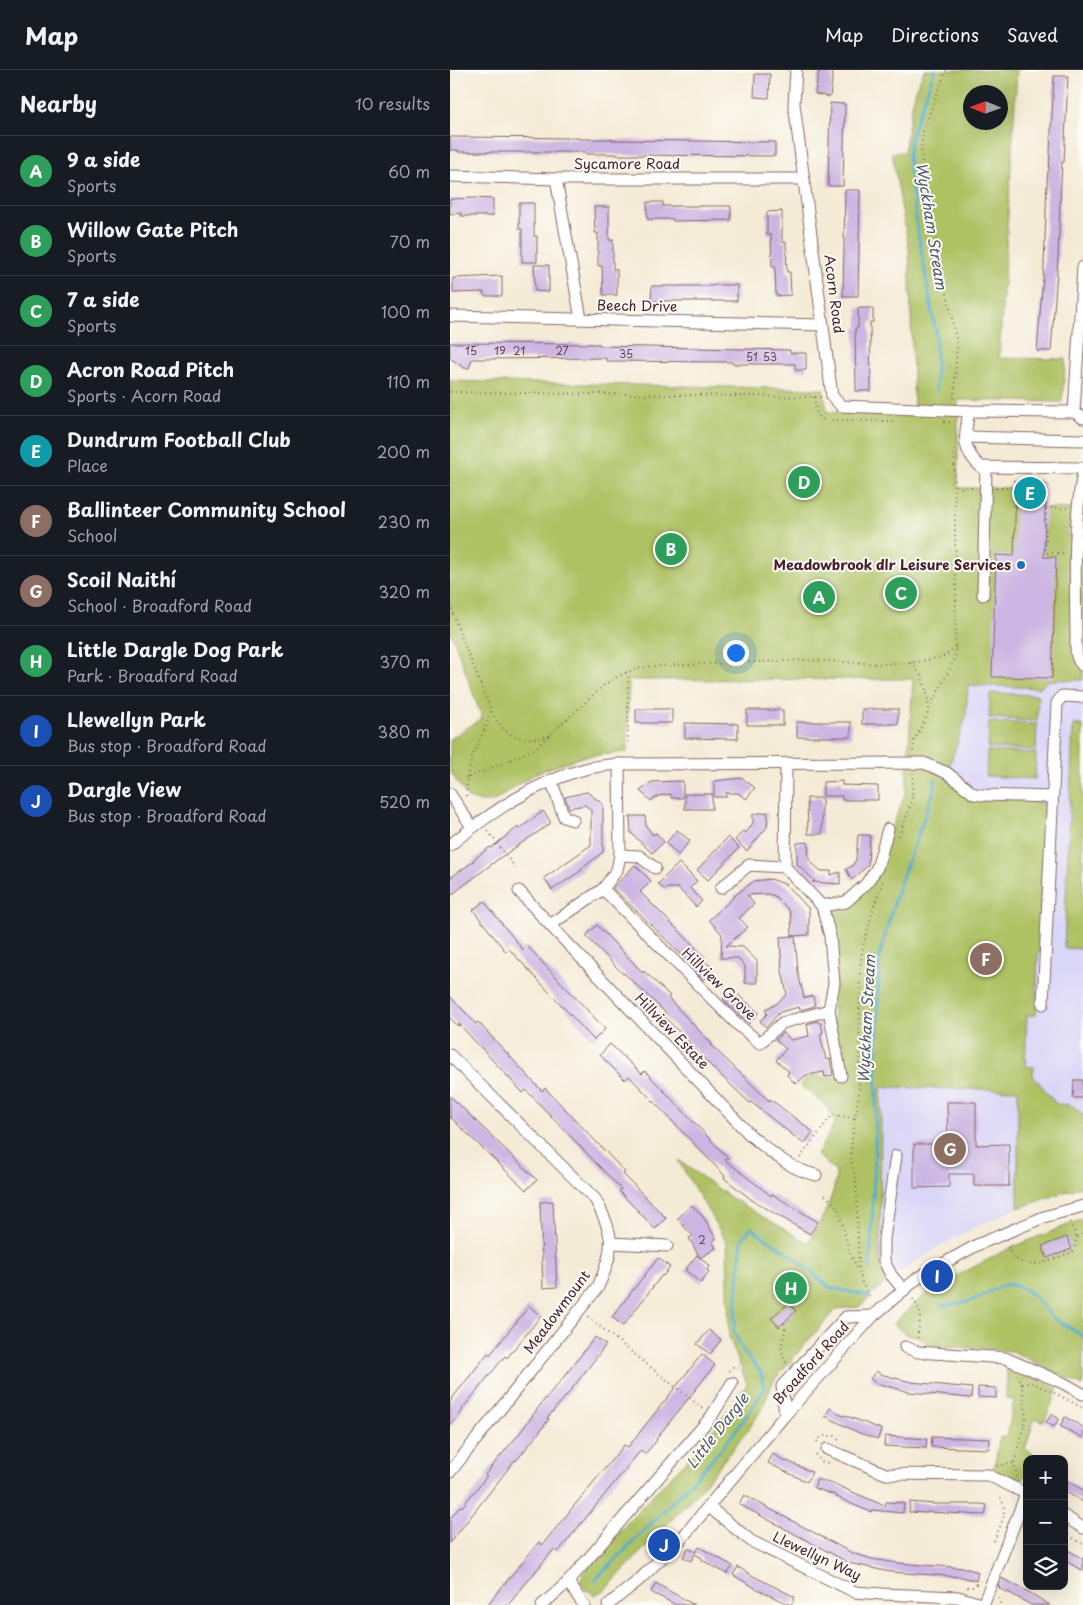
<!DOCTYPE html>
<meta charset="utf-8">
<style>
body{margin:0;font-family:"Playpen Sans",sans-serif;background:#20242c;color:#f1f3f6}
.controls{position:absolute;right:15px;bottom:15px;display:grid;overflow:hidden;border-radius:10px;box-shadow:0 5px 20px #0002}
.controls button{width:45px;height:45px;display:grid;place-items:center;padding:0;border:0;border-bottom:1px solid #363941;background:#171b24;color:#f1f3f6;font:25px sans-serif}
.compass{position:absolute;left:513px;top:15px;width:45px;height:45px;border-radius:50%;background:#171b24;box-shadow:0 5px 20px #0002;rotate:271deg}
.you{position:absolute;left:285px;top:582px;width:18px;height:18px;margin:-12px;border:4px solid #fff;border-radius:50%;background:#1a73e8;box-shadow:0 0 0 8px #1a73e833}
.badge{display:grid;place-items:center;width:32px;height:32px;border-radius:50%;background:#ea580c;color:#fff;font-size:16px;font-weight:700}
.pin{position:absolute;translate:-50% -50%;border:2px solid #fff;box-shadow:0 1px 5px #0006}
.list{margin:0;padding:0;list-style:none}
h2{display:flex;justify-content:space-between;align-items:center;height:65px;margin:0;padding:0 20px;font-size:21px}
h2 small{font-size:16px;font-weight:400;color:#9ea1a6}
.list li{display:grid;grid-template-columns:32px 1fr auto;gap:15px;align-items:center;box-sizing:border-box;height:70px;padding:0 20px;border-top:1px solid #363941}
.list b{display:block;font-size:19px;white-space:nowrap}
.list p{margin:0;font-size:16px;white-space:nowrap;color:#9ea1a6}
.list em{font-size:16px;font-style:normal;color:#9ea1a6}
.icon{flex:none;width:28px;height:28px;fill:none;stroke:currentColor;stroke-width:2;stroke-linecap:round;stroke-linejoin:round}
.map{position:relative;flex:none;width:633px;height:1535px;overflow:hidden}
header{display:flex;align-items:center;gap:30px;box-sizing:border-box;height:70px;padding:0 25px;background:#171b24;border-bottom:1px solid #363941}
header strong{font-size:24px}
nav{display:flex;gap:28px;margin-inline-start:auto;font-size:18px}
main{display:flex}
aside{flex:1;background:#171b24}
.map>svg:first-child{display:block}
.built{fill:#dad6f7}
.green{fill:#aec164;stroke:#7c7048;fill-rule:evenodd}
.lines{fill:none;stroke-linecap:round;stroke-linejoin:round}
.stream{stroke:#4dabcb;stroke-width:3}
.building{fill:#ccb5e2}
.minor-casing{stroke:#866667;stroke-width:13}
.path{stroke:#866667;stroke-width:2;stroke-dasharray:1 4;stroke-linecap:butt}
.minor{stroke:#fff;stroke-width:11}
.poi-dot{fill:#1f6fb2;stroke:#fdfcf7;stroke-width:2}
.labels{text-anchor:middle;stroke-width:4;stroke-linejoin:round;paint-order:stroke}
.number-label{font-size:11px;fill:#6a4459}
.street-label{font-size:14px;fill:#4a1f2b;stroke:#fdfcf7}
.poi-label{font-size:14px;font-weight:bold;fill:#4a1f2b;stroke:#fdfcf7;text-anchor:end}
.water-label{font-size:15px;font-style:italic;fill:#4b576b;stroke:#fdfcf7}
</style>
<header>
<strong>Map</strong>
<nav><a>Map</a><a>Directions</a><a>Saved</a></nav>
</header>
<main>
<aside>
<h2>Nearby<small>10 results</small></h2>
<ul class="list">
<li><span class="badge" style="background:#2e9e5b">A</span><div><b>9 a side</b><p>Sports</p></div><em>60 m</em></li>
<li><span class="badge" style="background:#2e9e5b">B</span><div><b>Willow Gate Pitch</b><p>Sports</p></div><em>70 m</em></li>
<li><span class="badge" style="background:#2e9e5b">C</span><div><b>7 a side</b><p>Sports</p></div><em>100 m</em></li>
<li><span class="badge" style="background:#2e9e5b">D</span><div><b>Acron Road Pitch</b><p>Sports · Acorn Road</p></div><em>110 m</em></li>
<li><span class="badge" style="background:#0f9aa8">E</span><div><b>Dundrum Football Club</b><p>Place</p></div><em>200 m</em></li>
<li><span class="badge" style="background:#8d6e63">F</span><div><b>Ballinteer Community School</b><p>School</p></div><em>230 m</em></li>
<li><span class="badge" style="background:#8d6e63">G</span><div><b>Scoil Naithí</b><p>School · Broadford Road</p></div><em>320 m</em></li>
<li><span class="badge" style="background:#2e9e5b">H</span><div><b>Little Dargle Dog Park</b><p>Park · Broadford Road</p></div><em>370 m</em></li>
<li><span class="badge" style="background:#1a4fb4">I</span><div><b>Llewellyn Park</b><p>Bus stop · Broadford Road</p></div><em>380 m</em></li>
<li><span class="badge" style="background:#1a4fb4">J</span><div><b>Dargle View</b><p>Bus stop · Broadford Road</p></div><em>520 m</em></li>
</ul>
</aside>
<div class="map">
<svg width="633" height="1535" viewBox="0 0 633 1535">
<rect width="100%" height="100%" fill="#fdfcf7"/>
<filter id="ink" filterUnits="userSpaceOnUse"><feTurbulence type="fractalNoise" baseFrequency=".02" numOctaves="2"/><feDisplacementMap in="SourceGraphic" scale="10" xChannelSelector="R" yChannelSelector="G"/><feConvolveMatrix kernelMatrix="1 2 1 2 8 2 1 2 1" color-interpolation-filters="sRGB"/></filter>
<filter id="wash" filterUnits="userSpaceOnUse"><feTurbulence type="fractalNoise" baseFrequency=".0096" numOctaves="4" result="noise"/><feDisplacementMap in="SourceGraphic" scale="20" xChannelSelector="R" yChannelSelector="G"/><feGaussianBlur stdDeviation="1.12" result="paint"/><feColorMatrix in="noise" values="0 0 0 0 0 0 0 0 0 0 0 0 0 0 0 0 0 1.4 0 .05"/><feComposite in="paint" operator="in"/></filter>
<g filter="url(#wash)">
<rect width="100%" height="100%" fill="#f4ebd6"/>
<path class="built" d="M599,610H633V1116L568,1138L529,1155L487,1178L438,1210L430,1193L432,920L497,703L516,646L518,615L589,618Z"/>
<g class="green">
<path d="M474,0H567L549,288L616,289L612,332L508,330V418H564V437L625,439L618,460L617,467H633V610H599L589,618L518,615L516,646L496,706L514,723L586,732L594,734L597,741L591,881L588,883L586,945H577L575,996L584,997L583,1005L606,1034L621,1035L633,1044V1116L568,1138V1020L431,1017L430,1193L438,1210L409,1237L386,1239L324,1310L311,1340L299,1359L248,1422L155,1520L144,1525L135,1519L130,1512L133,1504L193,1435L253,1374L297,1314L279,1266L277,1173L228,1090L283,1129L358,1173C370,1152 386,1126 386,1102L367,1085L385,1052C379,1035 364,1026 350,1015L357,1007L370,1005L373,1008L388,1006L383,972L384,911L374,838L419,815L456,722L463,609L179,610L177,682L131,687L86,703L43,732H31L18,728L0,701V669L32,648L0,559V311L373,319L377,342H464L459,180L442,83L454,82L464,25ZM520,22H550V52H520Z"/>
<path d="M540,623L588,625L587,651L539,648Z"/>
<path d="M539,652L587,654L586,680L538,678Z"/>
<path d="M623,655H633V879L614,878Z"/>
<path d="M537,681L586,683L585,709L536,706Z"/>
<path d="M633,1149V1316L562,1281L480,1275L467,1266L457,1265L443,1254L480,1220L560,1178Z"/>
<path d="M557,1297H564L608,1319L594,1352L585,1348L575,1379L585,1385L583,1389H577V1401L570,1414L543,1401L550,1367L557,1366L564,1330L556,1329Z"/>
</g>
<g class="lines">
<g class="stream">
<path d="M485,0L462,63L458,85L466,151L486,264V320"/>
<path d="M420,1198L425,1080L429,888L447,822L484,720L486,709"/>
<path d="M492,1236L521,1231L545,1219L559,1214L572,1218L583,1225L603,1248L633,1266"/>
<path d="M145,1510C203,1451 271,1390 314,1319L311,1302L294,1283L289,1273L284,1261L292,1169L301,1158L338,1183L379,1217L419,1226"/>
</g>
</g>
<g id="blocks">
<g class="building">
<path d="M369,0H383L380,27L365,24Z"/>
<path d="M305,4H320L319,28L304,27Z"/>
<path d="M604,6H618L614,92H612L610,132L608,188L601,281H587L594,195L597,113L598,101H599Z"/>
<path d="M380,33L395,34L393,116H378Z"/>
<path d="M0,67L129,68V69H162V70L325,72V86L166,85V84H136V82H8V80H0Z"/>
<path d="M395,120H410L408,226H393Z"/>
<path d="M24,128L43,129V146H11V143L0,144V129Z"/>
<path d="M197,132H213V136H281V150L223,151V149H197Z"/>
<path d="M69,133H84V166H87V192H72V159H69Z"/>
<path d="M144,137H159V170H163V199H167V225H153L152,196H148V163H145Z"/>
<path d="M332,141V172H336L337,202H340L341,225L326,226L325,196H322L321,165H317V142Z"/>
<path d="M84,195H99V222L85,221Z"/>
<path d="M52,206V226H34V222L3,223V208Z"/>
<path d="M263,215H287V231H201L202,216H263Z"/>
<path d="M408,238H423V252H420L421,321H406L405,258H408Z"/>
<path d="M0,273L150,274V276L340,280V283H356V300H345V294H282V292L156,291V288L28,289H22L19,298H14L0,288Z"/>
<path d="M566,412H594L595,440L594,487H606L602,608L542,607L546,485L564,486Z"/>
<rect x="186" y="639" width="36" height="14"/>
<rect x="412" y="639" width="36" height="15"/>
<rect x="297" y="640" width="36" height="15"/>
<rect x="347" y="652" width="54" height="15"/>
<path d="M235,653L288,654V669L235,668Z"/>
<path d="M292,708L305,718L296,729L288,723H276V727H264V711Z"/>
<path d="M233,711V728H221V724L208,726L201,731L190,721L202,712Z"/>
<path d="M392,711V715L428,716V730H392V726H373V712Z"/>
<path d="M137,722L153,734V782L131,799L132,800L102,820L94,808L141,775V740L135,735L119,738L115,727Z"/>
<rect x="235" y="724" width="27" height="15"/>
<path d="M357,728H372V764H358Z"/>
<path d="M93,741L100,751V754L51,787L0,826V808L24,791L23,790L40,777L41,778L68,757L69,759Z"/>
<path d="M318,742L317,757L297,781L285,770L293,761L296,763L303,753V744Z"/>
<path d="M180,746H195L196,756L203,765L206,763L214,772L202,783L181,763Z"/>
<path d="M227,760L240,771L228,785L216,773Z"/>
<path d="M408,765H420L418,795L402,810L396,799L402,796L406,790Z"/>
<path d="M278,767L289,778L258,810L247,800Z"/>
<path d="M358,772L359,789L362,793L371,801H381V805L390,802V814L362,812L365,811L347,794V773Z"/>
<path d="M229,793L247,811L240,818L252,831L246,837L228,818H217L215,820L208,814Z"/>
<path d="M185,795L201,811L190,822L256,888H251L264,899L254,910L247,904L249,902L236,889L163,818Z"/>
<path d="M321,809L337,815L359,839V865L342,866L341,846L339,840L325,826L318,824L297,825L304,834L289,848L298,857L276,876L293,877L307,891V913H295V896L288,888H271L272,864L259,850L285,826H284L304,811Z"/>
<path d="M34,831L73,880L77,876L155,959L144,970L59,879L56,882L23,840Z"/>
<path d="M147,855L193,903L194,901L220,926L218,928L262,974L261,975L319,1031L320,1029L363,1062L354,1074L301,1032L300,1033L261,996L214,946L216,943L174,903L173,904L136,866Z"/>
<path d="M345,866L348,902L354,928L363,926L365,936L350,940L349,937L330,942L316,957L310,951L317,944L315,939L325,935L337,924L332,901L330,867Z"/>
<path d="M282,919L308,943L299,954L273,929Z"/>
<path d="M0,926L26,954L28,952L92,1021L95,1018L175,1102L173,1104L216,1148L205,1159L169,1121L171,1119L76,1020L73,1023L9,954L8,956L0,948Z"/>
<path d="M368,951V953H371L373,963L370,964L376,990L380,989L383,1005L375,1007L374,1002L356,1005L346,1014L337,1005L339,1002L326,990L336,979L326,970L333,962L341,970L359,966L357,954Z"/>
<path d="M160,974L192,1004L195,1001L278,1088L275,1090L321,1126L322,1124L368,1152L360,1164L302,1130L274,1108L275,1106L179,1006L175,1010L150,985Z"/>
<path d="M624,1010H633V1028H623Z"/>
<path d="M0,1026L87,1110L76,1120L0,1047Z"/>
<path d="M497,1032H526V1075L559,1074V1116H524V1104H499V1117L464,1118V1074H498Z"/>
<path d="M103,1131L107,1217L93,1218L90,1132Z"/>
<path d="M242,1135L254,1148L266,1169L262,1171L266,1178L250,1188L239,1168L243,1166L227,1149Z"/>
<path d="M617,1167L622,1179L597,1188L592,1176Z"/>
<path d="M247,1185L260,1196L257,1200L259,1202L251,1213L235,1200Z"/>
<path d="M208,1188L220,1197L213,1206L212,1205L173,1256L162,1247Z"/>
<path d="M339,1233L346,1241L329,1257L321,1248Z"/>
<path d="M79,1236L91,1246L57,1288L55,1286L12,1339L13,1340L0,1357V1332L4,1326L38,1283L40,1285Z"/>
<path d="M259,1260L271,1270L260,1284L247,1274Z"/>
<path d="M145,1267L156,1275L117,1325L97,1348L99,1349L87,1365L66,1391L65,1390L0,1473V1449L10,1436L12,1437L37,1406L35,1405L42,1396L69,1364L94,1330L110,1312Z"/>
<path d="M252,1284L265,1295L206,1369L207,1370L195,1384L191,1380L108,1482L104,1479L58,1535H37L89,1472L92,1475L101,1464L174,1375L178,1377Z"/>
<path d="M426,1301L430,1304L461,1312L522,1318L521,1328L459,1322L426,1313L420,1309Z"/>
<path d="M528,1317L546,1318V1328L528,1327Z"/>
<path d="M380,1338L393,1346L394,1345L431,1359L428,1369L409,1363L375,1346Z"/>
<path d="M602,1344L609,1349L604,1357L596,1352Z"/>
<path d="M615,1347L633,1357V1368L610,1356Z"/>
<path d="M435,1366L477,1369L476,1378L434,1376Z"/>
<path d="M482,1367L540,1369L539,1379L481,1377Z"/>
<path d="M323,1384L336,1392L337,1391L362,1402L357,1412L318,1393Z"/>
<path d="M367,1409L384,1414L435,1436L436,1432L454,1433L453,1443L422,1440L421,1442L404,1435L385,1426V1425L364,1418Z"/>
<path d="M614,1409L633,1420V1432L614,1421Z"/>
<path d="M294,1425L402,1483L422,1489L447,1493L515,1498L528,1502L526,1511L512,1507L440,1502L399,1493L289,1434Z"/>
<path d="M460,1432L484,1434H530L537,1435L535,1445L477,1442V1443L459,1442Z"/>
<path d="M249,1477L283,1496L277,1504L252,1490V1488L245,1484L241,1491L233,1487L238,1478L246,1482Z"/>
<path d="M614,1478L633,1489V1501L614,1490Z"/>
<path d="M288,1497L303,1506L345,1527L341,1535L314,1523L283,1505Z"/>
<path d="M551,1508L577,1521L600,1535H581L558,1522L557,1523L549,1518L550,1517L548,1516Z"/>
<path d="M206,1513L221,1522L244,1535H226L201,1522Z"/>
</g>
</g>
</g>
<g filter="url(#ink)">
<use href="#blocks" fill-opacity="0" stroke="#866667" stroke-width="1"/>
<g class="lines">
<g class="minor-casing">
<g id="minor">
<path d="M346,0L344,34L382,326L391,336L519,341L624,342L633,348"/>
<path d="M0,106L106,109H354"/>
<path d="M106,109L131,249"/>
<path d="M0,246L373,255"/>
<path d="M519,341C515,366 510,378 531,397L633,398"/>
<path d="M624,342L633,197"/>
<path d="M516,367L633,370"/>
<path d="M633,403C622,458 626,521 626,577C626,585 627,590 633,596"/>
<path d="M533,525L536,397"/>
<path d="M336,694L335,797L372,836L380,866L384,913L379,940L391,1006"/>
<path d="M101,710L114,747L123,750"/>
<path d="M0,724L22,757"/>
<path d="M0,775C40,743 85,712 135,699C146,696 158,695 169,694L474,693L497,703L524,724L532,725L602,727"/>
<path d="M170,785L189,786L205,798"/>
<path d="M271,818L299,795L335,797"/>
<path d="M153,819L287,954L310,973L332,953L379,940"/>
<path d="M69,821L100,855L301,1066C323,1083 339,1099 366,1105"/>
<path d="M372,836L396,832L416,814L427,798L438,759"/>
<path d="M100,855L153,819L167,800L170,785L169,694"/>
<path d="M593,934L607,633L612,626L633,627"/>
<path d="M0,985L145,1129C165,1166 165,1178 148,1217L0,1402"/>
<path d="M446,1086L434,1169V1191L441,1205L454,1220"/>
<path d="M162,1173L217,1176"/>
<path d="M455,1277L468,1282L555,1288L613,1313L633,1324"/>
<path d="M335,1345L332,1316L396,1247L423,1246"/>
<path d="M377,1379L436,1404L538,1405L577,1424"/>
<path d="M259,1437L301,1471L405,1522L432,1524L508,1527L534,1535"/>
<path d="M614,1446L633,1458"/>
<path d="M118,1512L134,1535"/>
<path d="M92,1535L118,1512L261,1347L282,1313"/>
<path d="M158,1535L189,1510L231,1469L335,1345L423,1246L469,1207L527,1175L594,1147L633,1136"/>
<path d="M533,1535L576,1424"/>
</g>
</g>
<g class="path">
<path d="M496,0L473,61L471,80L473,103L507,274L504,329"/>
<path d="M0,322L372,327"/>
<path d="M364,327L367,345L373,350L444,351"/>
<path d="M494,352L504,353"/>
<path d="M564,410L563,437L617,438"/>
<path d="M564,411H596V483H614"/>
<path d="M506,418H524"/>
<path d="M546,418H564"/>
<path d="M0,534C7,558 17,581 27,605C42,642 48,681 101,665"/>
<path d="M461,593C473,604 478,621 478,636"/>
<path d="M176,602L178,607V672"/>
<path d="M463,681L464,671L476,648L479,639L505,589L506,524L504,376"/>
<path d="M17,708L22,687L36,656L41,641"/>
<path d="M16,726L17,708L52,694L86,678L154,615C171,603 185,598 205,596L356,590L432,594L461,593L488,588L496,585L506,576"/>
<path d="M38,761L68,801"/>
<path d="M449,766L462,731L463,703"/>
<path d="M350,1088L382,1045L405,1048"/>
<path d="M375,1125L388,1138L400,1183L408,1200"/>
<path d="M620,1152L627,1168"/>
<path d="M558,1177C570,1208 601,1189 623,1182L627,1168L633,1164"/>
<path d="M419,1226L412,1212L409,1198L406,1109L401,1092V1075L409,1023L410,897L413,876L425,833L433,811"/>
<path d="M463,1229L470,1241V1249L467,1270"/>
<path d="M138,1247L253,1339"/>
<path d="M334,1253C339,1267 324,1273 337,1294"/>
<path d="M279,1301L283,1297L290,1298"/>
<path d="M572,1315L580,1312L603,1322L633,1338"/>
<path d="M367,1372L368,1369L375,1366H385L390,1372"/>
<path d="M366,1384L371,1392L381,1393"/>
<path d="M547,1396L564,1393"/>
<path d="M567,1407L564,1393L576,1347L572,1315L567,1305"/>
<path d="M614,1463L633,1474"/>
<path d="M544,1471C551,1452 560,1444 549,1424"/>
<path d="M517,1517H523L530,1511"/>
<path d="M548,1528L551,1535"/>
</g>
<use href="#minor" class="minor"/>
</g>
</g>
<circle class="poi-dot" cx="571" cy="495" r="5"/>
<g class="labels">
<g class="number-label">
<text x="21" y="285">15</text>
<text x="50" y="285">19</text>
<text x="69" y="285">21</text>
<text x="112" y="285">27</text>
<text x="176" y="288">35</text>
<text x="302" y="291">51</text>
<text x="320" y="291">53</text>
<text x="252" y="1174">2</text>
</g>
<g class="street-label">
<text x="177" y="99">Sycamore Road</text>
<text transform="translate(384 224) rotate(83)" y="5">Acorn Road</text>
<text transform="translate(187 236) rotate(1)" y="5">Beech Drive</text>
<text transform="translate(269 914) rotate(44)" y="5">Hillview Grove</text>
<text transform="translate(222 961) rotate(46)" y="5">Hillview Estate</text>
<text transform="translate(107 1242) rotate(-53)" y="5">Meadowmount</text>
<text transform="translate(361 1293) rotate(-48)" y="5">Broadford Road</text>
<text transform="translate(367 1486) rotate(25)" y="5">Llewellyn Way</text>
</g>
<g class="poi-label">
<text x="561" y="500">Meadowbrook dlr Leisure Services</text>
</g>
<g class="water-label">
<text transform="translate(481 156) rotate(81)" y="5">Wyckham Stream</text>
<text transform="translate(417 949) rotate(-87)" y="5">Wyckham Stream</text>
<text transform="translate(268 1361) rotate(-52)" y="5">Little Dargle</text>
</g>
</g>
</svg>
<div class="controls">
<button>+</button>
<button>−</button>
<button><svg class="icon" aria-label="layers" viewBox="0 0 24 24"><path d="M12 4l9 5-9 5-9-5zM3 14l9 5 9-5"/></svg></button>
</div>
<svg class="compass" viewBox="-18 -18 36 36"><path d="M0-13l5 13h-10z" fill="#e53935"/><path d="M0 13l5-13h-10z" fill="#9ea1a6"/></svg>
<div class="you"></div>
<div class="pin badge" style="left:369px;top:527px;background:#2e9e5b">A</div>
<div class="pin badge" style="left:221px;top:479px;background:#2e9e5b">B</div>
<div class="pin badge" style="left:451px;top:523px;background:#2e9e5b">C</div>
<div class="pin badge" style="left:354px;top:412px;background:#2e9e5b">D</div>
<div class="pin badge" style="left:580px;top:423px;background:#0f9aa8">E</div>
<div class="pin badge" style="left:536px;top:889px;background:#8d6e63">F</div>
<div class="pin badge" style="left:500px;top:1079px;background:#8d6e63">G</div>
<div class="pin badge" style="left:341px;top:1218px;background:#2e9e5b">H</div>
<div class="pin badge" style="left:487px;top:1206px;background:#1a4fb4">I</div>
<div class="pin badge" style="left:214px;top:1475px;background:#1a4fb4">J</div>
</div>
</main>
